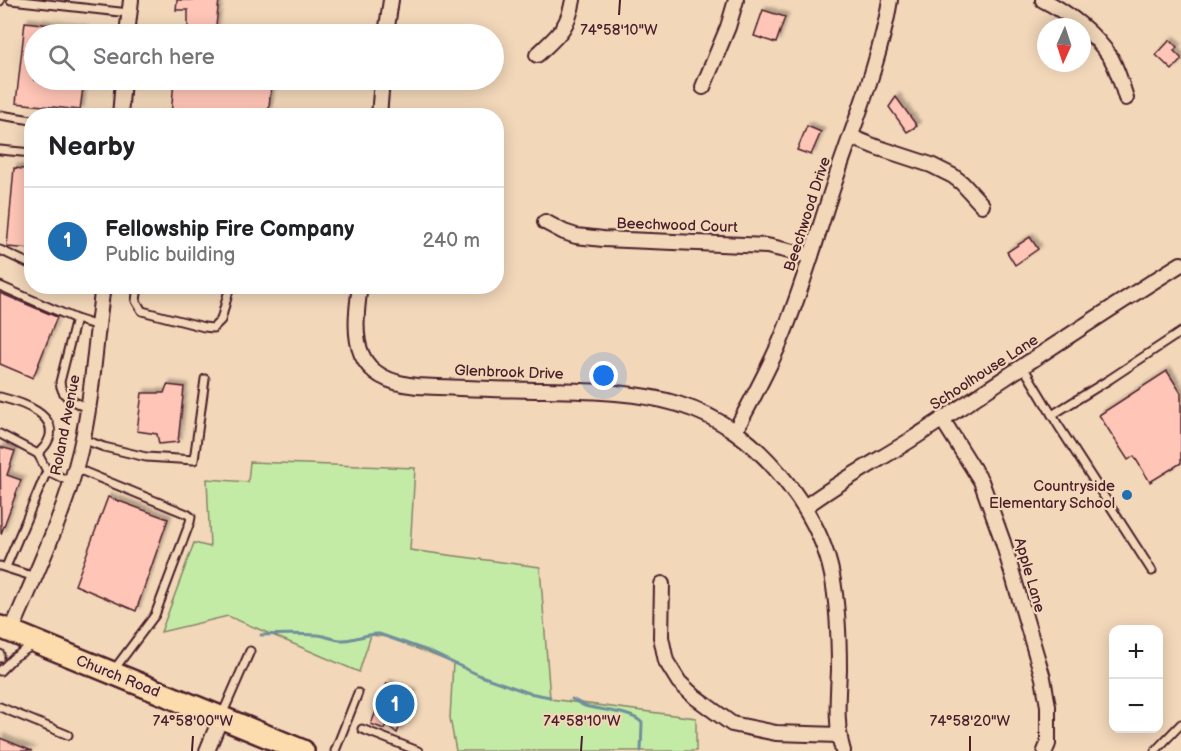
<!DOCTYPE html>
<meta charset="utf-8">
<style>
body{margin:0;font-family:"Balsamiq Sans",sans-serif;background:#f2f2f2;color:#202124}
.controls{position:absolute;right:18px;bottom:18px;display:grid;overflow:hidden;border-radius:12px;box-shadow:0 3px 15px #0003}
.controls button{width:54px;height:54px;display:grid;place-items:center;padding:0;border:0;border-bottom:2px solid #e0e0e0;background:#fff;color:#202124;font:30px sans-serif}
.compass{position:absolute;left:1037px;top:18px;width:54px;height:54px;border-radius:50%;background:#fff;box-shadow:0 3px 15px #0003;rotate:183deg}
.you{position:absolute;left:604px;top:376px;width:21px;height:21px;margin:-15px;border:4px solid #fff;border-radius:50%;background:#1a73e8;box-shadow:0 0 0 9px #1a73e833}
.badge{display:grid;place-items:center;width:39px;height:39px;border-radius:50%;background:#1f6fb2;color:#fff;font-size:20px;font-weight:700}
.pin{position:absolute;translate:-50% -50%;border:3px solid #fff;box-shadow:0 2px 6px #0006}
.list{margin:0;padding:0;list-style:none}
h2{display:flex;justify-content:space-between;align-items:center;height:78px;margin:0;padding:0 24px;font-size:26px}
h2 small{font-size:20px;font-weight:400;color:#757577}
.list li{display:grid;grid-template-columns:39px 1fr auto;gap:18px;align-items:center;box-sizing:border-box;height:108px;padding:0 24px;border-top:2px solid #e0e0e0}
.list b{display:block;font-size:22px;white-space:nowrap}
.list p{margin:0;font-size:20px;white-space:nowrap;color:#757577}
.list em{font-size:20px;font-style:normal;color:#757577}
.icon{flex:none;width:33px;height:33px;fill:none;stroke:currentColor;stroke-width:2;stroke-linecap:round;stroke-linejoin:round}
.map{position:relative;flex:none;width:1181px;height:751px;overflow:hidden}
.search{position:absolute;background:#fff;box-shadow:0 3px 15px #0003;left:24px;top:24px;width:480px;height:66px;display:flex;align-items:center;gap:15px;box-sizing:border-box;padding:0 21px;border-radius:33px;color:#757577;font-size:22px}
.panel{position:absolute;background:#fff;box-shadow:0 3px 15px #0003;left:24px;top:108px;width:480px;height:186px;border-radius:24px}
.map>svg:first-child{display:block}
.green{fill:#c3eba6;stroke:#868568;stroke-width:1.5}
.lines{fill:none;stroke-linecap:round;stroke-linejoin:round}
.stream{stroke:#708f9b;stroke-width:3}
.building{fill:#ffc5b7;stroke:#4a1f2b;stroke-width:1.5;filter:url(#shadow)}
.lane-casing{stroke:#4a1f2b;stroke-width:11}
.street-casing{stroke:#4a1f2b;stroke-width:18}
.primary-casing{stroke:#4a1f2b;stroke-width:26}
.lane{stroke:#f2d7b9;stroke-width:7}
.street{stroke:#f2d7b9;stroke-width:14}
.primary{stroke:#fcdcac;stroke-width:21}
.ticks{fill:none;stroke:#4a1f2b;stroke-width:2}
.poi-dot{fill:#1f6fb2;stroke:#f2d7b9;stroke-width:2}
.labels{text-anchor:middle;stroke-width:4.5;stroke-linejoin:round;paint-order:stroke}
.street-label{font-size:15px;fill:#4a1f2b;stroke:#f2d7b9}
.poi-label{font-size:15px;fill:#4a1f2b;stroke:#f2d7b9;text-anchor:end}
.ticks-label{font-size:15px;text-anchor:middle;fill:#4a1f2b;stroke:#f2d7b9;stroke-width:4.5;stroke-linejoin:round;paint-order:stroke}
</style>
<div class="map">
<svg width="1181" height="751" viewBox="0 0 1181 751">
<defs>
<filter id="shadow"><feDropShadow dx="3.5" dy="-3.5" stdDeviation="1.5" flood-color="#0004"/></filter>
</defs>
<rect width="100%" height="100%" fill="#f2d7b9"/>
<filter id="ink" filterUnits="userSpaceOnUse"><feTurbulence type="fractalNoise" baseFrequency=".0167" numOctaves="2"/><feDisplacementMap in="SourceGraphic" scale="12" xChannelSelector="R" yChannelSelector="G"/><feConvolveMatrix kernelMatrix="1 2 1 2 8 2 1 2 1" color-interpolation-filters="sRGB"/></filter>
<g filter="url(#ink)">
<path class="green" d="M250,462L415,468L410,550L540,567L550,699L696,718V751H456L450,718L453,663L388,637L371,635L359,672L228,616L161,632L194,543L210,547L207,479L248,482Z"/>
<g class="lines">
<g class="stream">
<path d="M261,635C280,634 299,634 318,635C326,636 334,640 341,640C354,641 366,633 379,634L428,651L481,676L529,693L550,697"/>
<path d="M572,699C576,701 580,704 585,706C599,710 634,712 642,723L641,751"/>
</g>
</g>
<g class="building">
<path d="M177,0H219L215,34L188,33V10H176Z"/>
<path d="M763,10L785,17L776,43L754,36Z"/>
<path d="M25,22L84,29L83,34H34V80H84L80,110L16,103Z"/>
<path d="M1170,40L1177,47L1174,51L1181,58V60L1172,70L1156,55Z"/>
<path d="M174,80H194L271,87L268,116H171Z"/>
<path d="M896,97L917,126L907,132L889,107Z"/>
<path d="M807,126L821,132L811,155L797,150Z"/>
<path d="M14,168L32,170V249L7,247Z"/>
<path d="M1030,237L1038,249L1015,265L1007,252Z"/>
<path d="M0,293L57,317L33,378L0,364Z"/>
<path d="M1167,371L1181,393V463L1150,482L1134,456L1128,460L1099,415Z"/>
<path d="M167,385L184,387L178,442L159,444L157,434L137,431L142,393H164Z"/>
<path d="M0,447L15,451L7,475L21,480L1,534Z"/>
<path d="M108,497L168,519L136,611L75,585Z"/>
<path d="M387,683L413,693L397,733L386,724L384,729L371,724Z"/>
<path d="M0,738L32,751H0Z"/>
</g>
<g class="lines">
<g class="lane-casing">
<g id="lane">
<path d="M11,0L129,13"/>
<path d="M0,1V0"/>
<path d="M0,115L32,120"/>
<path d="M0,150L32,153"/>
<path d="M0,250L32,265"/>
<path d="M0,286L76,319"/>
<path d="M138,286L136,301L142,311L204,327L213,328L221,320L230,286"/>
<path d="M1022,365L1058,425L1152,571"/>
<path d="M0,397C20,402 63,415 47,443C45,447 41,450 38,454"/>
<path d="M88,409C74,401 62,399 60,382L76,319L98,326"/>
<path d="M1052,415L1110,379L1181,332"/>
<path d="M0,434L38,454L47,471L71,482"/>
<path d="M82,439L104,447L146,457L194,460L205,379"/>
<path d="M75,468L187,514L191,517L190,522L155,615L113,671"/>
<path d="M0,566L35,577"/>
<path d="M6,567L47,471"/>
<path d="M0,654V658"/>
<path d="M0,671L13,658L33,645"/>
<path d="M0,707L68,735"/>
<path d="M222,715L250,651"/>
<path d="M362,729L418,751"/>
<path d="M335,751L358,693"/>
<path d="M1155,751L1181,724"/>
</g>
</g>
<g class="street-casing">
<g id="street">
<path d="M1043,0C1069,13 1095,34 1111,58C1118,71 1122,85 1126,98"/>
<path d="M127,34L131,0"/>
<path d="M386,34L391,0"/>
<path d="M537,55C557,36 568,29 573,0"/>
<path d="M703,87L728,27L736,0"/>
<path d="M120,116L123,80"/>
<path d="M379,116L382,80"/>
<path d="M851,137L876,147L931,165L953,176L962,183L982,205"/>
<path d="M545,222L564,232L576,236L603,239L767,246L811,256"/>
<path d="M360,286C352,340 353,380 417,386C459,388 502,390 544,390C647,392 719,395 787,483C809,511 825,540 832,575C838,606 839,638 839,670C838,696 835,725 843,751"/>
<path d="M942,419L981,481L1003,542L1043,678L1048,706V744L1045,751"/>
<path d="M735,431C751,402 767,372 780,342C802,291 816,238 833,187C853,126 880,63 890,0"/>
<path d="M805,507C838,482 874,463 909,441C1000,382 1089,321 1181,264"/>
<path d="M662,584L661,637L666,661L679,682L695,697L732,724L776,733L839,735"/>
<path d="M11,632C36,573 65,513 80,451C93,397 95,341 103,286"/>
<path d="M207,751L221,717"/>
</g>
</g>
<g class="primary-casing">
<path id="primary" d="M0,627L303,751"/>
</g>
<use href="#lane" class="lane"/>
<use href="#street" class="street"/>
<use href="#primary" class="primary"/>
</g>
</g>
<path class="ticks" d="M619,15L620,0M192,751L193,736M581,751L582,736M970,751V736"/>
<circle class="poi-dot" cx="1127" cy="495" r="6"/>
<g class="labels">
<g class="street-label">
<text transform="translate(807 214) rotate(-72)" y="5">Beechwood Drive</text>
<text transform="translate(677 225) rotate(2)" y="5">Beechwood Court</text>
<text transform="translate(509 372) rotate(2)" y="5">Glenbrook Drive</text>
<text transform="translate(984 372) rotate(-33)" y="5">Schoolhouse Lane</text>
<text transform="translate(65 425) rotate(-79)" y="5">Roland Avenue</text>
<text transform="translate(1030 575) rotate(74)" y="5">Apple Lane</text>
<text transform="translate(118 676) rotate(22)" y="5">Church Road</text>
</g>
<g class="poi-label">
<text x="1115" y="491">Countryside<tspan x="1115" dy="17">Elementary School</tspan></text>
</g>
</g>
<g class="ticks-label">
<text x="619" y="35">74°58'10"W</text>
<text x="193" y="726">74°58'00"W</text>
<text x="582" y="726">74°58'10"W</text>
<text x="970" y="726">74°58'20"W</text>
</g>
</svg>
<div class="controls">
<button>+</button>
<button>−</button>
</div>
<svg class="compass" viewBox="-18 -18 36 36"><path d="M0-13l5 13h-10z" fill="#e53935"/><path d="M0 13l5-13h-10z" fill="#757577"/></svg>
<div class="you"></div>
<div class="pin badge" style="left:395px;top:704px">1</div>
<div class="search"><svg class="icon" aria-label="search" viewBox="0 0 24 24"><circle cx="10" cy="10" r="6"/><path d="M15 15l6 6"/></svg>Search here</div>
<section class="panel">
<h2>Nearby<small></small></h2>
<ul class="list">
<li><span class="badge">1</span><div><b>Fellowship Fire Company</b><p>Public building</p></div><em>240 m</em></li>
</ul>
</section>
</div>
